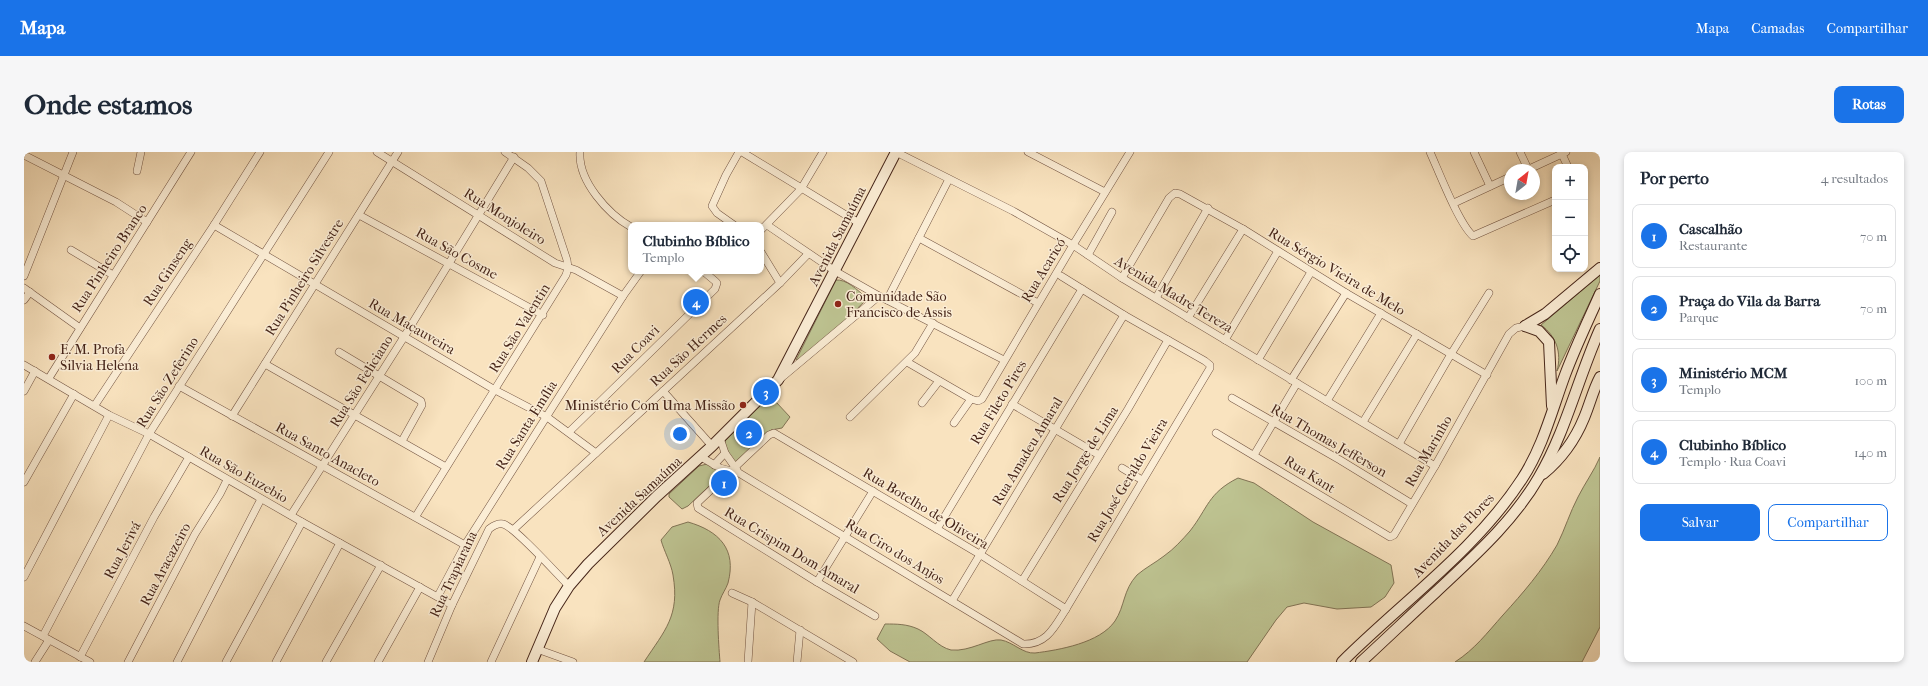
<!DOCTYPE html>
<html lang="pt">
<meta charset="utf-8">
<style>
body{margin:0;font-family:"IM FELL French Canon",serif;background:#f6f6f7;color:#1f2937}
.controls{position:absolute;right:12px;top:12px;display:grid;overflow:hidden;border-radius:8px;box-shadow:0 2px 6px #0003}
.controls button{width:36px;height:36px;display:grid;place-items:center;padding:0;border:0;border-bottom:1px solid #e0e1e3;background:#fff;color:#1f2937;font:20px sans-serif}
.compass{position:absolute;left:1480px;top:12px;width:36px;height:36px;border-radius:50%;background:#fff;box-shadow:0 2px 6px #0003;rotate:31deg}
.you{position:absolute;left:656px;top:282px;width:14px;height:14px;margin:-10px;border:3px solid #fff;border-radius:50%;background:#1a73e8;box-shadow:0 0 0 6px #1a73e833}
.badge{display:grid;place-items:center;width:26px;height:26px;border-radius:50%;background:#1a73e8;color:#fff;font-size:13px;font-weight:700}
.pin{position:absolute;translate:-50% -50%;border:2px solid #fff;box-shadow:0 1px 4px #0006}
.popup{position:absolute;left:604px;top:70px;width:136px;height:52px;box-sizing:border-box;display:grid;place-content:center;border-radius:8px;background:#fff;filter:drop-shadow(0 1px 3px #0005);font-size:13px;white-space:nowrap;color:#747a83}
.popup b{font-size:15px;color:#1f2937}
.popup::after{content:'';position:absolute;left:50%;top:100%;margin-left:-8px;border:8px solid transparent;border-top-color:#fff}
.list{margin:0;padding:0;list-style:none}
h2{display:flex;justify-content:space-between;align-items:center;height:52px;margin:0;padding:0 16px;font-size:17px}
h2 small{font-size:13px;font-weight:400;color:#747a83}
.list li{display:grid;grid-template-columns:26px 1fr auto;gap:12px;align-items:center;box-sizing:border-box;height:64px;margin:0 8px 8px;padding:0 8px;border:1px solid #e0e1e3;border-radius:8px}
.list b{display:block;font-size:15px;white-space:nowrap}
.list p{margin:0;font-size:13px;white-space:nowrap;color:#747a83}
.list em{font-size:13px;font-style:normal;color:#747a83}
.actions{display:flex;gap:8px;padding:12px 16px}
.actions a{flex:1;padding:9px 0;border:1px solid #1a73e8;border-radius:8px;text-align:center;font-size:14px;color:#1a73e8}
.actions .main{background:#1a73e8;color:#fff}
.icon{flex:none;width:22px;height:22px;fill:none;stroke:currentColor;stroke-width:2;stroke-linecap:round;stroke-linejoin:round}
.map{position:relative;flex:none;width:1576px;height:510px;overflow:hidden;border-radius:8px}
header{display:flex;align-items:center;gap:24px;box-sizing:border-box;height:56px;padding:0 20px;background:#1a73e8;color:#fff}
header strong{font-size:19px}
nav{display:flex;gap:22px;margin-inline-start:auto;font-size:14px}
.intro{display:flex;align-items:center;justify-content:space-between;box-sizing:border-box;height:96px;padding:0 24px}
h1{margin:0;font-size:28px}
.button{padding:10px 18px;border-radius:8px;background:#1a73e8;color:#fff;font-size:14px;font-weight:700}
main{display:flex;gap:24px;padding:0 24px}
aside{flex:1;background:#fff;border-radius:8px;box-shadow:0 2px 6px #0003}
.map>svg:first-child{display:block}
.green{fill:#bec492;stroke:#827456}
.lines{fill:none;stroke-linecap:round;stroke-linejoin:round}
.street-casing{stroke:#735442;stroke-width:8}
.secondary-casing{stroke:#462519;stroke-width:12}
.street{stroke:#fbedd5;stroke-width:7}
.secondary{stroke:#fbedd5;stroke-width:10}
.poi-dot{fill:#8f2418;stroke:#fbedd5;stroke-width:1.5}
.labels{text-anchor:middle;stroke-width:3;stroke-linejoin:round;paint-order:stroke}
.street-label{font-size:14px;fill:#462519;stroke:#fbedd5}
.poi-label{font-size:14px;fill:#462519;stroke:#fbedd5;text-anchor:start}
</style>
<header>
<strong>Mapa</strong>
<nav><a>Mapa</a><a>Camadas</a><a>Compartilhar</a></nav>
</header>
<div class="intro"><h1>Onde estamos</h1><a class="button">Rotas</a></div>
<main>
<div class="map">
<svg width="1576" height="510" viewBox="0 0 1576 510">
<rect width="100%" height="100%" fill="#f9e3bf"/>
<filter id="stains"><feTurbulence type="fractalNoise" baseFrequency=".005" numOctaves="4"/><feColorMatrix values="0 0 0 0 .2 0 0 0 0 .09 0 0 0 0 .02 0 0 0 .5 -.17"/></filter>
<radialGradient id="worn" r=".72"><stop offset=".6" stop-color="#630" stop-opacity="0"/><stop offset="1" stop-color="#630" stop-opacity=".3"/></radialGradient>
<g class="green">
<path d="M1576,123V129L1533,219C1538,200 1532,184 1517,173Z"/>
<path d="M812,128C822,127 834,138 841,145L840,150C826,163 789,204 772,208Z"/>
<path d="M741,249L752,250L766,265L758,276L747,278L711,311L701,296V289L736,252Z"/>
<path d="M1576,305V475L1558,510H1431C1451,497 1463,481 1479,463C1499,441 1518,419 1533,393C1541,377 1546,360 1554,345C1561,331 1570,319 1576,305Z"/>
<path d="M683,312L699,321L664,354L658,357L645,345V342L675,314Z"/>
<path d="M1214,326L1230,331L1289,370L1367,413L1370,431L1361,445L1347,455L1313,457L1280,451L1263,455L1252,468L1223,510H886L866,499L853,487L861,472C873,472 883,472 894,477C905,482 914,495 927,498C946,500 965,486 977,488C989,490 999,502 1011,501C1035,498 1076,491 1091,469C1101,454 1099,438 1113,423C1121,416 1131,411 1140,404C1150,397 1158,388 1166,379C1184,356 1184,341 1214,326Z"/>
<path d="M664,370C695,379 713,397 704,431C702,437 698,442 696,448C692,459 695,497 696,510H620C641,478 656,464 649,423C647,411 640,399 637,388L648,375Z"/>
</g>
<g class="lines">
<g class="street-casing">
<g id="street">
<path d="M353,0L531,111L552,118L599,144"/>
<path d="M556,0C554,29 584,62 607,75"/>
<path d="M718,0L835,71"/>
<path d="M872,0L989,59L1049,93L1098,126L1411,314"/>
<path d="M1004,0L1081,40"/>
<path d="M1406,0C1415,20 1435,72 1449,84L1531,48"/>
<path d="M1450,0L1466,34"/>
<path d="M1496,0L1504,17"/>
<path d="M1537,0L1544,15"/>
<path d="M0,3L92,50L123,70"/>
<path d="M1503,18L1542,0"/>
<path d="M113,19L117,0"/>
<path d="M1430,51L1486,25"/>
<path d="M335,63L519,163"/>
<path d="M190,73L471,238L523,265L572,301"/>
<path d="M710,73L693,61L688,54L702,23L715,0"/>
<path d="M743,73L811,119L855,144L980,208"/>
<path d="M737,78L777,37L799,0"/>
<path d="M895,86L1014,151"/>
<path d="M47,98L89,123"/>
<path d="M737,100L756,131"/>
<path d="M1064,103L1088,60"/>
<path d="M0,124L49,0"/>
<path d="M1098,126L1145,46L1151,41L1156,42L1219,77L1322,141L1463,223"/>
<path d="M0,136L56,176"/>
<path d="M1132,146L1184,56"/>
<path d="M0,148L6,140"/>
<path d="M863,148L925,27"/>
<path d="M1164,166L1219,77"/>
<path d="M1201,188L1254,99"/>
<path d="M315,200L397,249L398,253L378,289"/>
<path d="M1234,208L1287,120"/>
<path d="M883,210L947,247L954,249L958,247L1049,93L1106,0"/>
<path d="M241,212L422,315"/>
<path d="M0,213L85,263L125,282L278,370L428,453"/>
<path d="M25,226L167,0"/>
<path d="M756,227L855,144"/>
<path d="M1267,228L1322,141"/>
<path d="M155,234L441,393"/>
<path d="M0,239L11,219"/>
<path d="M639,239L688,294"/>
<path d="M1208,246L1316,308L1388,352"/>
<path d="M1303,249L1357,161"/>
<path d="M898,251L915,229"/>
<path d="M988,252L1075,303"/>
<path d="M71,253L190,73L236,0"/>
<path d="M208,264L374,0"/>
<path d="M826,265L891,201L909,171"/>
<path d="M1339,270L1393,182"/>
<path d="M930,271L947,247"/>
<path d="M545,280L691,137L693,131L691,129L679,119"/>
<path d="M1192,281L1366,385L1370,383L1411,314L1485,182L1492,176L1501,174"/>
<path d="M696,286L701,301L713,318"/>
<path d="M1375,292L1427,202L1465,141"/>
<path d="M1230,303L1273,231"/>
<path d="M677,305L696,316L715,321L999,492C1023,493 1031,474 1042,457L1186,216V213L1181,209L1100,163L1037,124"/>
<path d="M690,313L701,301"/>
<path d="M1098,316L1118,328"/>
<path d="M0,330L50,242"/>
<path d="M267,363L380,185L490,5"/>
<path d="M392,364L542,123L544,116L543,108L517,29L504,16L481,0"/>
<path d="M490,377L756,131L784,102"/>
<path d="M913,377L1058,137"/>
<path d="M0,425L85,263"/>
<path d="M998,429L1104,257L1144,188"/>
<path d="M793,430L849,339"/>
<path d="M708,441L728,450L829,510"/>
<path d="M414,444L441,393L599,144L617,119"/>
<path d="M928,449L1100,163"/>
<path d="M851,464L793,430L674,356L673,351L745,283L750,281L957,403L1042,457"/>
<path d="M0,474L66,510"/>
<path d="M19,484L125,282L305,0"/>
<path d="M513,497L549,510"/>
<path d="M56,505L130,365L165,305"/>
<path d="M11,510L25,488"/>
<path d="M104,510L171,382L196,342L203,328"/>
<path d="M153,510L237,347"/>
<path d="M202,510L278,370"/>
<path d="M252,510L316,391"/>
<path d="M302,510L357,413"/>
<path d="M354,510L396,435"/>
<path d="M404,510L428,453L465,377C469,374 474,371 479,372C491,375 533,422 545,434"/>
<path d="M467,510L516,405"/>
<path d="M724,510L728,450"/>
<path d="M773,510L776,478"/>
</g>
</g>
<g class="secondary-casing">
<g id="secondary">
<path d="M1501,174L1515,179L1525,190L1528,254"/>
<path d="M1501,174L1521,162L1576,116"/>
<path d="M1519,322C1537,307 1551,288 1560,266C1566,252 1569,238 1576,225"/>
<path d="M508,510L531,456L545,434L564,412L633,344L688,294L754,228L872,0"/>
<path d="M1318,510C1378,450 1451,399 1498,327C1519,295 1528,258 1541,223C1551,196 1564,169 1576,142"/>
<path d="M1337,510C1362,487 1387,463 1412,440C1449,405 1489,370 1515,325C1542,279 1554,226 1576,177"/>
</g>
</g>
<use href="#street" class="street"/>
<use href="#secondary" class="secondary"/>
</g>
<g class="poi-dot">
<circle cx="814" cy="152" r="4"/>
<circle cx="28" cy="205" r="4"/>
<circle cx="719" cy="253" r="4"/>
</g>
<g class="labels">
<g class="street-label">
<text transform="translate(481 64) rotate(32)" y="5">Rua Monjoleiro</text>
<text transform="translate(813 84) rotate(-63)" y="5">Avenida Samaúma</text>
<text transform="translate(433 101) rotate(29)" y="5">Rua São Cosme</text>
<text transform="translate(85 106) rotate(-57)" y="5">Rua Pinheiro Branco</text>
<text transform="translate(1019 118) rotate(-59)" y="5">Rua Acaricó</text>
<text transform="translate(1313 119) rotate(31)" y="5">Rua Sérgio Vieira de Melo</text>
<text transform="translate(143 120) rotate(-57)" y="5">Rua Ginseng</text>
<text transform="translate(280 125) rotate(-58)" y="5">Rua Pinheiro Silvestre</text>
<text transform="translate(1150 142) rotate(31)" y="5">Avenida Madre Tereza</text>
<text transform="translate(388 174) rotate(30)" y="5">Rua Macauveira</text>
<text transform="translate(495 176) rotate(-58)" y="5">Rua São Valentin</text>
<text transform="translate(611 197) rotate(-45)" y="5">Rua Coavi</text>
<text transform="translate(664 198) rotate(-43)" y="5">Rua São Hermes</text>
<text transform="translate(337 229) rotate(-58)" y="5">Rua São Feliciano</text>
<text transform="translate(143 230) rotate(-58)" y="5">Rua São Zeferino</text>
<text transform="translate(974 250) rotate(-59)" y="5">Rua Fileto Pires</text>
<text transform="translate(502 273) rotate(-58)" y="5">Rua Santa Emília</text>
<text transform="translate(1305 288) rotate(30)" y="5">Rua Thomas Jefferson</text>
<text transform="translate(1003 299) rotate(-59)" y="5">Rua Amadeu Amaral</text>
<text transform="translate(1404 299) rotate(-60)" y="5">Rua Marinho</text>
<text transform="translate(304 302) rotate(29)" y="5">Rua Santo Anacleto</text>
<text transform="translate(1061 302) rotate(-58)" y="5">Rua Jorge de Lima</text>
<text transform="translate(220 322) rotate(30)" y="5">Rua São Euzebio</text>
<text transform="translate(1286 322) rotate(32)" y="5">Rua Kant</text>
<text transform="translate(1103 328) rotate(-59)" y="5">Rua José Geraldo Vieira</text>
<text transform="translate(615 344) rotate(-43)" y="5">Avenida Samaúma</text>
<text transform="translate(902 356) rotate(31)" y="5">Rua Botelho de Oliveira</text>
<text transform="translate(1429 383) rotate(-46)" y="5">Avenida das Flores</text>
<text transform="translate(98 398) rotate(-62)" y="5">Rua Jerivá</text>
<text transform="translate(768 398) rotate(31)" y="5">Rua Crispim Dom Amaral</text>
<text transform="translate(871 399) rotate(31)" y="5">Rua Ciro dos Anjos</text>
<text transform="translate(141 412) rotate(-62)" y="5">Rua Aracazeiro</text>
<text transform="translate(429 422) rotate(-65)" y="5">Rua Trapiarana</text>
</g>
<g class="poi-label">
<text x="822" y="149">Comunidade São<tspan x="822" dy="16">Francisco de Assis</tspan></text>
<text x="36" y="202">E. M. Profa<tspan x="36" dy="16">Silvia Helena</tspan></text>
<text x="711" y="258" text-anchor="end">Ministério Com Uma Missão</text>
</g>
</g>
<rect width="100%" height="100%" filter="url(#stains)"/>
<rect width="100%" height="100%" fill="url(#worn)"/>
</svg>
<div class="controls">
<button>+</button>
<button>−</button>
<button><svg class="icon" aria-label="locate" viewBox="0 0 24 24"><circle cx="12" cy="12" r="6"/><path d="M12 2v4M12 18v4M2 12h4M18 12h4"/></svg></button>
</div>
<svg class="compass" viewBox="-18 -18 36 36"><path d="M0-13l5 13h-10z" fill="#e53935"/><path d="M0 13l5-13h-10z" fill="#747a83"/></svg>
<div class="you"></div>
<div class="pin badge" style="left:700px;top:331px">1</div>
<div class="pin badge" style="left:725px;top:281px">2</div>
<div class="pin badge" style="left:742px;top:240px">3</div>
<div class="pin badge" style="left:672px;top:150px">4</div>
<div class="popup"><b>Clubinho Bíblico</b>Templo</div>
</div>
<aside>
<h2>Por perto<small>4 resultados</small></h2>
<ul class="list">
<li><span class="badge">1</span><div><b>Cascalhão</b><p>Restaurante</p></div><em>70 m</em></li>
<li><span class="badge">2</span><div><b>Praça do Vila da Barra</b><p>Parque</p></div><em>70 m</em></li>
<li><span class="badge">3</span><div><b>Ministério MCM</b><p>Templo</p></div><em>100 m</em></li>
<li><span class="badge">4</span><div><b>Clubinho Bíblico</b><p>Templo · Rua Coavi</p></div><em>140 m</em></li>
</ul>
<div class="actions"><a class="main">Salvar</a><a>Compartilhar</a></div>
</aside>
</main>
